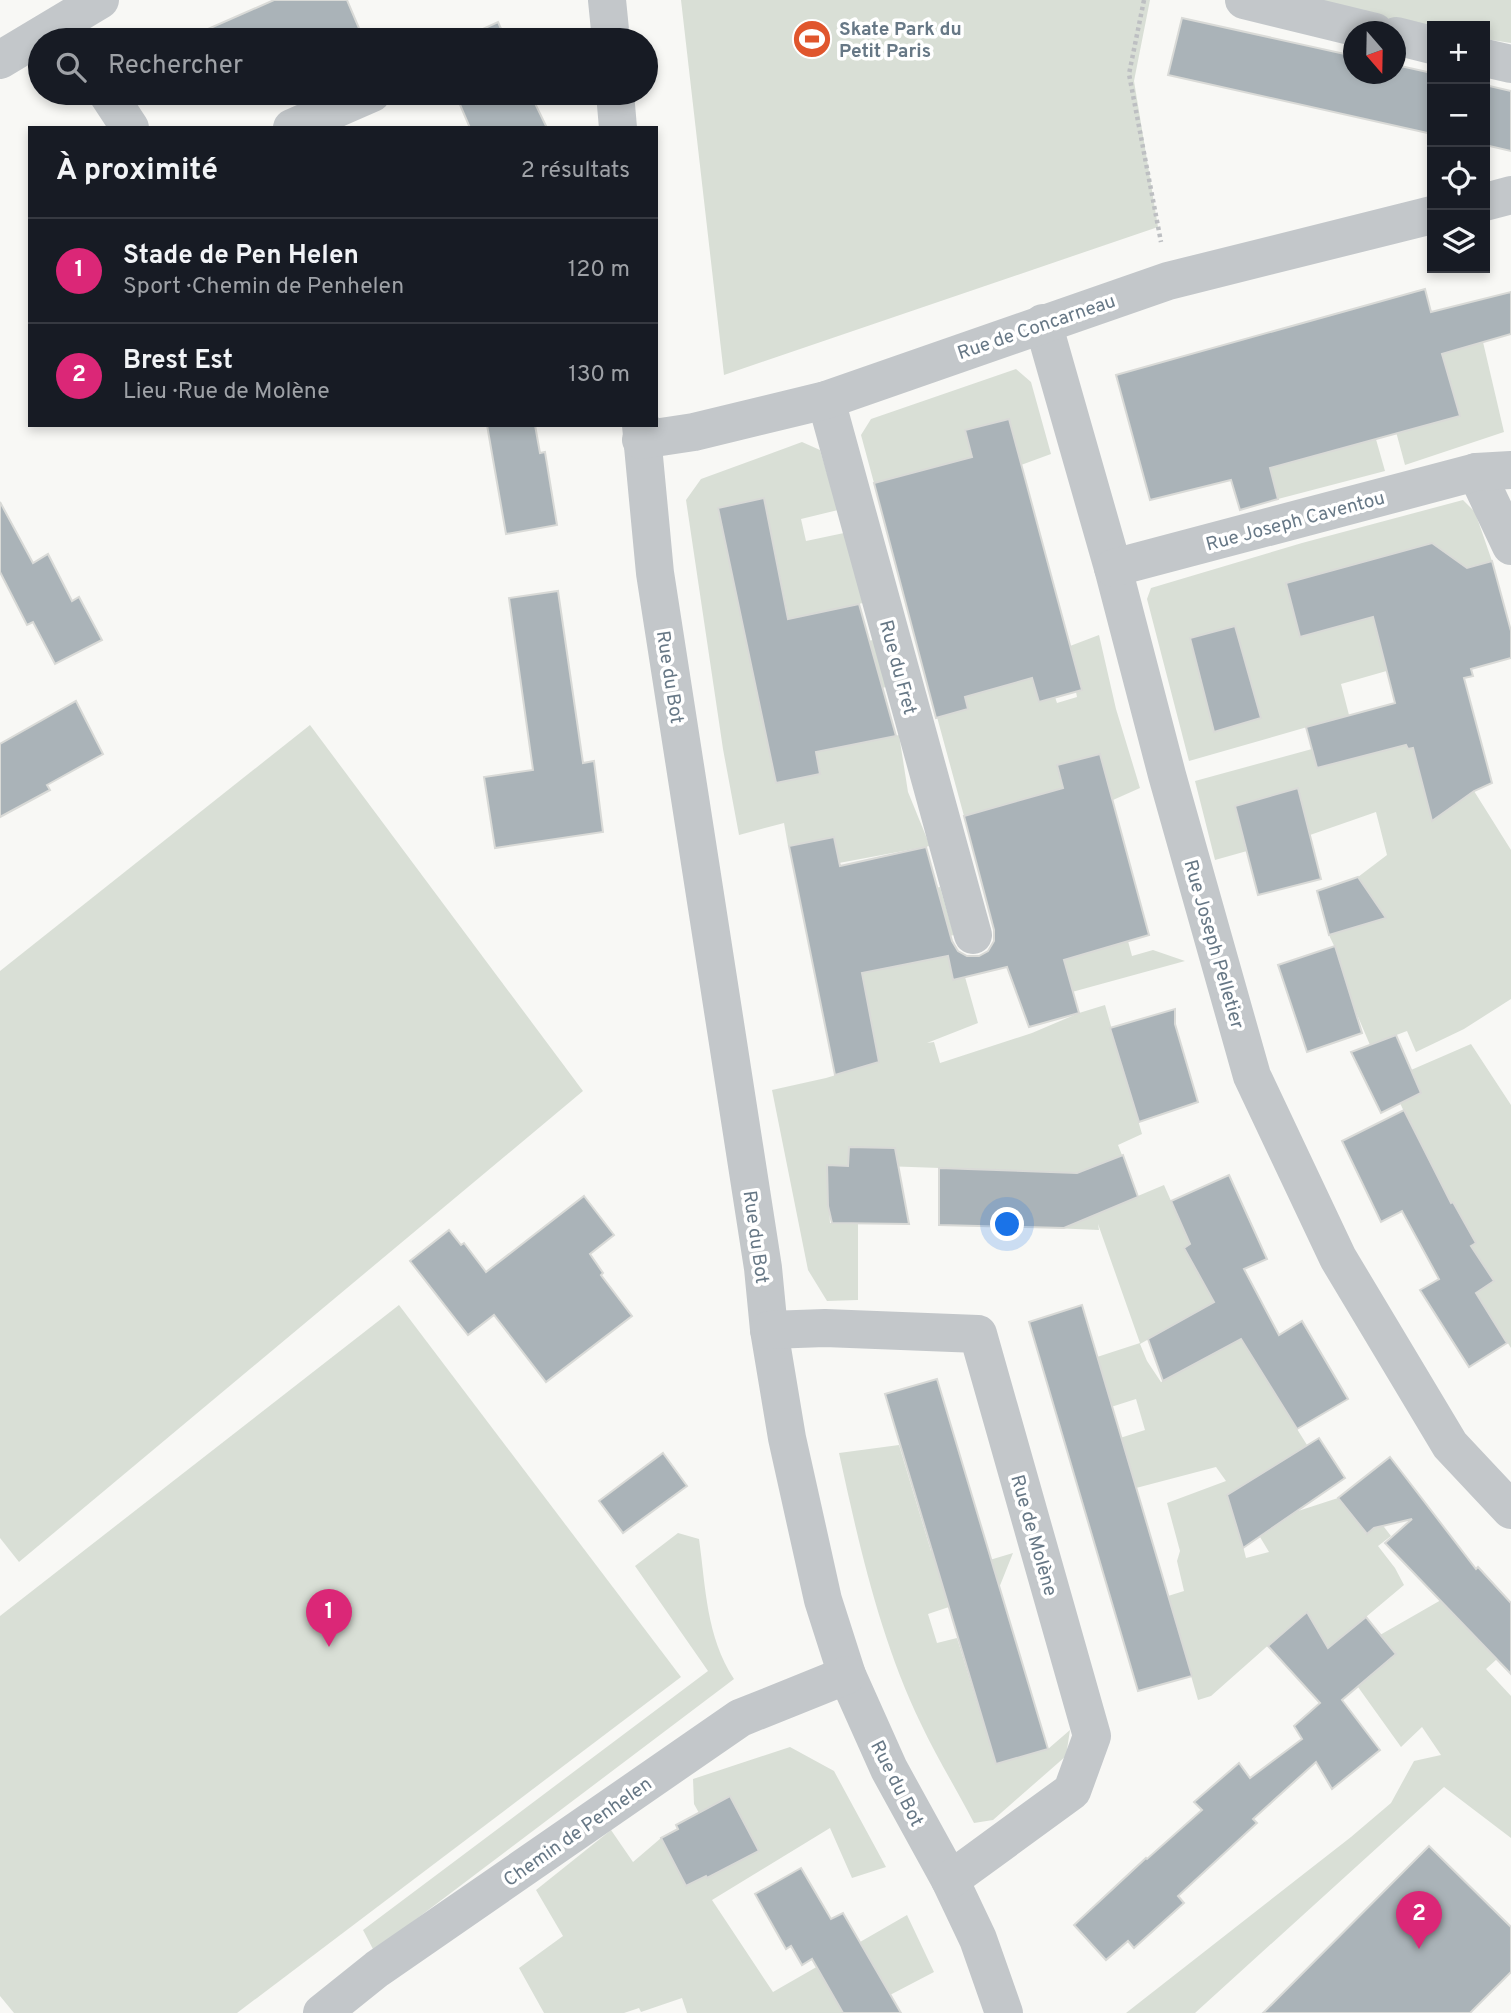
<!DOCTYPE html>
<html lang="fr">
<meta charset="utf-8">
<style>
body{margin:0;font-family:Overpass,sans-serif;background:#20242c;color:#f1f3f6}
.controls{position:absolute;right:21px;top:21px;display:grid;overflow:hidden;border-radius:0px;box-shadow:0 4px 10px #0003}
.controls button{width:63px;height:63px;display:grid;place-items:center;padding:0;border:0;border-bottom:2px solid #363941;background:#171b24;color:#f1f3f6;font:35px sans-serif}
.compass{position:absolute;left:1343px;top:21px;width:63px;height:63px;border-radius:50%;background:#171b24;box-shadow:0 4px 10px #0003;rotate:160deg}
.you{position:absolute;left:1008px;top:1225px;width:24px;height:24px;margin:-18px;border:5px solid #fff;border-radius:50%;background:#1a73e8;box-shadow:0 0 0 10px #1a73e833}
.badge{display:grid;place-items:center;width:46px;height:46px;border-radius:50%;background:#db2777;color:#fff;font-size:23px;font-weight:700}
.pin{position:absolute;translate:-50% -58px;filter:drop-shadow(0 2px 4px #0008)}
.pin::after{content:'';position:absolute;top:37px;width:24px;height:21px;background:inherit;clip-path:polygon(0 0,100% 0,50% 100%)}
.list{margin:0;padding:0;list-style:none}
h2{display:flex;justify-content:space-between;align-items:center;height:91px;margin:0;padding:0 28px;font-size:30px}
h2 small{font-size:23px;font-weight:400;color:#9ea1a6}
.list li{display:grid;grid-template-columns:46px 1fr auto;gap:21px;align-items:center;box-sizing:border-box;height:105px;padding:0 28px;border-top:2px solid #363941}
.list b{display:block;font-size:26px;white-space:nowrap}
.list p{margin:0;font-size:23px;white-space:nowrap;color:#9ea1a6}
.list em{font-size:23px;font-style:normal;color:#9ea1a6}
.icon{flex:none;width:38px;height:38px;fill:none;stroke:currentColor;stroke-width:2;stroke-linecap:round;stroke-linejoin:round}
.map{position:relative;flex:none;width:1511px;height:2013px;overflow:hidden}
.search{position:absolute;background:#171b24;box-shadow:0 4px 10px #0003;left:28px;top:28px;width:630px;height:77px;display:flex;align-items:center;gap:18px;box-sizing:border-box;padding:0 24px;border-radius:38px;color:#9ea1a6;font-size:26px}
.panel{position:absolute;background:#171b24;box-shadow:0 4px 10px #0003;left:28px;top:126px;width:630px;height:301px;border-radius:0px}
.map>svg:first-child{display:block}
.green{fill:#d9dfd6;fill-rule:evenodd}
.building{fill:#aab3b8;stroke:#d9dad7;stroke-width:2}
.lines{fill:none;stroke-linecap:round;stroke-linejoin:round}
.path{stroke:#bdbfc2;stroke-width:4.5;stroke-dasharray:3.5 3.5;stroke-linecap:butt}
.minor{stroke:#c3c7ca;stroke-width:38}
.labels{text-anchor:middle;stroke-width:7;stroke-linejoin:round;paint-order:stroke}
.poi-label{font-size:19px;font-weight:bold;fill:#677886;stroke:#fff;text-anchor:start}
.street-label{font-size:19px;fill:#677886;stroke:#fff}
</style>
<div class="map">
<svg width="1511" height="2013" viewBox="0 0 1511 2013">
<rect width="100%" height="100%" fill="#f8f8f5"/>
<g class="green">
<path d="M681,0H1150L1134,81L1158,227L724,375Z"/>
<path d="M1295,0H1511V43L1485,39V26H1432V28Z"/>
<path d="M1483,342L1504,432L1405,465L1395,428L1408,430L1459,416L1442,353Z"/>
<path d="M1016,369L1031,382L1051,454L1021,465L1009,419L966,430L972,457L954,462L982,492L1039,702L1055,697L1057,703L1077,697L1076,692L1082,690L1070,646L1099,635L1116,709L1140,788L1113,800L1100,754L1087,877L964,816L937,717L968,709L912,474L874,483L861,435L871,419Z"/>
<path d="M1358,376L1385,471L1278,499L1269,463L1272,429L1282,465L1335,450Z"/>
<path d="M802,442L820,450L838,510L801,519L806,541L844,533L863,603L826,611L836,647L873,640L886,687L849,696L862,743L899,735L908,792L930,846L839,863L834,837L788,846L784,823L739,835L723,749L686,500L701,479ZM764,498L820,773L776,783L719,508Z"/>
<path d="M1463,500L1475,512L1492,561L1383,589L1404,666L1341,684L1349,715L1189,761L1147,599L1151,588L1302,543ZM1329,571L1344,624L1286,583ZM1235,626L1261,718L1215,731L1190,638Z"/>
<path d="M310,725L583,1091L19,1562L0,1538V971Z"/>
<path d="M1401,725L1408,749L1425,744L1421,778L1432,821L1474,791L1511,850V999L1464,1029L1416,1052L1407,1031L1370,1045L1356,1012L1344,1016L1336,950L1329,935L1385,918L1358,877L1387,855L1376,812L1310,835L1280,794L1236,806L1247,851L1215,860L1195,781L1312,749L1317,768L1360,757Z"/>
<path d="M940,887L954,935L916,943L920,961L948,956L953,979L965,977L978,1023L927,1043L934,1042L940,1063L1032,1033L1079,1013L1105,1005L1142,1134L1118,1145L1122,1155L1080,1172L1095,1214L1164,1185L1190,1244L1185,1248L1224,1322L1236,1316L1274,1392L1307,1445L1233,1491L1260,1537L1298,1511L1338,1498L1366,1534L1381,1523L1391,1536L1378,1546L1395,1568L1404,1585L1329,1648L1306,1612L1211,1696L1198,1700L1168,1596L1184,1591L1177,1561L1180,1551L1167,1503L1226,1481L1216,1467L1117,1493L1120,1438L1145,1430L1136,1399L1111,1407L1097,1357L1140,1343L1098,1224L1099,1230L1052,1228L1053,1172L883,1166L884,1148L849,1147L848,1165H827L830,1223H858V1300L827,1301L808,1270L772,1090L826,1078L879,1062L849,912ZM1179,1322L1200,1361L1161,1382L1147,1361L1140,1344ZM1260,1537L1269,1552L1246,1558L1242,1542Z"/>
<path d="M1128,941L1132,956L1153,950L1185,961L1021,1006L1004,960L1107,947Z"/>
<path d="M1471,1044L1511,1105V1348L1476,1293L1493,1281L1471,1246L1476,1243L1453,1202L1447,1205L1400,1103L1421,1092L1411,1070Z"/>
<path d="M399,1305L681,1677L237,2013H14L0,1996V1616Z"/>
<path d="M899,1445L931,1551L956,1543L963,1568L1013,1553L999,1588L948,1603L949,1607L928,1614L937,1643L957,1638L996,1764L1048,1749L1070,1730L1066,1756L993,1820L974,1823C957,1790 937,1758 921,1724C880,1639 859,1545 839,1453Z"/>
<path d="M678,1533L699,1539C706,1589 706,1636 734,1679L374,1951L363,1930L708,1671L635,1566Z"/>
<path d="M1441,1600L1497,1659L1486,1669L1511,1696V1838L1444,1787L1195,2013H1126L1351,1837L1391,1803L1414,1761L1441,1755L1422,1727L1401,1747L1358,1687L1396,1654L1380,1635Z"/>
<path d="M790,1747L834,1771L886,1867L852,1878L830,1828L712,1900L773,1992L907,1915L934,1972L890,1995L867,1956L824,1980L843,2013H687L682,1998L641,2012L639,2008L624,2013H544L519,1968L563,1936L536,1890L611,1830L633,1862L661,1838L686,1886L706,1876L707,1878L758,1851L699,1813L694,1804L693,1779Z"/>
</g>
<g class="building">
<path d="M274,0H347L364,40H183Z"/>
<path d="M1182,18L1354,56V74H1396V65L1432,73V134L1168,75Z"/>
<path d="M498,22L506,40H461V39Z"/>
<path d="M1485,85L1511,91V151L1485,145Z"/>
<path d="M455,93H530L547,128H470Z"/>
<path d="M1425,289L1431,312L1511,292V334L1442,354L1460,416L1270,468L1278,499L1240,510L1231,480L1150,500L1116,375Z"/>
<path d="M1009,419L1082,690L1039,702L1032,678L965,697L968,709L936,718L874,483L972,457L965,430Z"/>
<path d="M487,425H535L540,453L545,452L557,525L506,534Z"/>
<path d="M764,498L788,619L859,604L896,736L816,752L820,774L776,783L718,508Z"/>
<path d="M0,502L33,563L48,554L72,601L79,597L102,640L55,664L33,622L27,625L0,572Z"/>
<path d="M1432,543L1467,568L1492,561L1511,631V658L1471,669L1473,676L1464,678L1492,783L1474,791L1432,821L1413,748L1408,749L1406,745L1317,768L1306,727L1395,703L1373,617L1300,637L1286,583Z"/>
<path d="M558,591L583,763L594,761L603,832L495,848L484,777L533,770L509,598Z"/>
<path d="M1235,626L1261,718L1214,732L1190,638Z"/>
<path d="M76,701L103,754L47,785L50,790L0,817V744Z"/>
<path d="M1100,754L1149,935L1064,960L1079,1013L1029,1027L1007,967L953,980L948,956L862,973L879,1062L835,1075L789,846L834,837L840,866L926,847L952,941L958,951L967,956H979L988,951L994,941V930L964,816L1063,788L1057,765Z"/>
<path d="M1298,788L1321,879L1258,895L1235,806Z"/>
<path d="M1358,877L1386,918L1329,935L1317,891Z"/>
<path d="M1335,946L1362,1033L1307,1052L1278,965Z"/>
<path d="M1175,1009V1024L1198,1102L1139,1122L1110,1028Z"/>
<path d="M1396,1035L1421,1093L1381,1113L1351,1052Z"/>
<path d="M1404,1110L1451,1203L1453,1202L1476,1243L1471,1246L1494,1281L1476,1293L1507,1343L1469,1367L1420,1290L1439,1279L1402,1211L1381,1222L1342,1141Z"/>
<path d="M849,1147L895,1148L909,1224L832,1223L828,1206L827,1165L848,1166Z"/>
<path d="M1123,1155L1138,1197L1064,1228L939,1225V1168L1077,1173Z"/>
<path d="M1229,1175L1267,1259L1244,1269L1279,1335L1302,1321L1348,1399L1297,1429L1241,1339L1163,1381L1148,1339L1214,1302L1184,1248L1190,1244L1171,1201Z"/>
<path d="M584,1196L614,1235L590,1254L603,1273L601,1275L632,1316L546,1382L494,1315L468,1335L410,1261L449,1230L461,1245L464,1243L486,1272Z"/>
<path d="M1082,1305L1192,1676L1138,1691L1029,1322Z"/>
<path d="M937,1379L1048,1749L996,1764L885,1394Z"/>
<path d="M1319,1438L1345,1478L1243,1548L1227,1495Z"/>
<path d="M663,1453L687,1486L623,1533L599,1501Z"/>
<path d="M1390,1457L1476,1569L1478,1567L1511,1603V1674L1385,1543L1412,1519L1374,1528L1367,1534L1338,1498Z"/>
<path d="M1307,1612L1328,1648L1366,1617L1396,1654L1342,1700L1380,1750L1332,1789L1316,1762L1253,1819L1257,1823L1178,1896L1184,1903L1134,1948L1128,1941L1106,1960L1074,1925L1146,1858L1147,1859L1202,1810L1194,1802L1239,1763L1250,1778L1302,1739L1294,1726L1320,1703L1268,1646Z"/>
<path d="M730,1796L759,1851L707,1878L706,1876L686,1886L661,1838L678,1829L676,1825Z"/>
<path d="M1429,1846L1511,1927V1972L1470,2013H1263Z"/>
<path d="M801,1868L831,1919L843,1913L901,2013H843L812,1959L802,1965L791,1946L786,1949L755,1894Z"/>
</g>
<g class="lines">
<path class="path" d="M1144,0L1129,74L1161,242"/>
<g class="minor">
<path d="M607,0L611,40"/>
<path d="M1244,0L1375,32"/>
<path d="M1396,36L1432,45"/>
<path d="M1485,58L1511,64"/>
<path d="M0,60L100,0"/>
<path d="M107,93L130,128"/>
<path d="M615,93L618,128"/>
<path d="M292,128L372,93"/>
<path d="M1485,202L1511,195"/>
<path d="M1043,323L1113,568L1167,775L1252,1076L1338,1258L1450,1445L1511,1510"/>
<path d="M826,400L973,935"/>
<path d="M641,425L655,573L763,1268L769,1330L787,1438L823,1600L847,1675L889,1769L950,1880L978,1939L1004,2013"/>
<path d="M641,440L694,432L826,400L1168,281L1432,215"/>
<path d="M1476,472L1511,546"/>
<path d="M1113,568L1476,472L1511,470"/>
<path d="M769,1330L825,1328L978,1334L1092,1736L1072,1791L950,1880"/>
<path d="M322,2013L377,1969L740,1718L847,1675"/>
</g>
</g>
<defs>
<g id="stadium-disc" transform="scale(2.0125)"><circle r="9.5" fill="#e0562d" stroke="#fff"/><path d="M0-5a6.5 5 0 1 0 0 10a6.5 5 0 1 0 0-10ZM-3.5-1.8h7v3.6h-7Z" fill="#fff"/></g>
</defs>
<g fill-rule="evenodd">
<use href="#stadium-disc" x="812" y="39"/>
</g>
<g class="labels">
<g class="poi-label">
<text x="839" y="35">Skate Park du<tspan x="839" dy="22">Petit Paris</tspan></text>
</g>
<g class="street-label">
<text transform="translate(1036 326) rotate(-19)" y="7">Rue de Concarneau</text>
<text transform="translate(1295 520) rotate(-15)" y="7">Rue Joseph Caventou</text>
<text transform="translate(899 667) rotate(75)" y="7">Rue du Fret</text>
<text transform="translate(671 677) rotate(81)" y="7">Rue du Bot</text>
<text transform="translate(1215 944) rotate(74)" y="7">Rue Joseph Pelletier</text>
<text transform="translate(757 1237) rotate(82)" y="7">Rue du Bot</text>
<text transform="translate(1035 1535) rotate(74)" y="7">Rue de Molène</text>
<text transform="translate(898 1783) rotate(63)" y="7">Rue du Bot</text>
<text transform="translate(577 1831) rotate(-35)" y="7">Chemin de Penhelen</text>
</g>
</g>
</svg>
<div class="controls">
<button>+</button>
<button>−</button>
<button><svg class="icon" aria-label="locate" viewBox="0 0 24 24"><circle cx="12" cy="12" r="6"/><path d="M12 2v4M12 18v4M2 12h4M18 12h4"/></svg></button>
<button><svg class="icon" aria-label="layers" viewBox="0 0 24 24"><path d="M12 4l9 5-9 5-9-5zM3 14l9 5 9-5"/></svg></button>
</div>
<svg class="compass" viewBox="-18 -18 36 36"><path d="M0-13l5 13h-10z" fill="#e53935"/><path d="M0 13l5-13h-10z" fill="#9ea1a6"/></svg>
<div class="you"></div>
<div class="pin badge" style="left:329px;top:1647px">1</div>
<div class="pin badge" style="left:1419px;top:1949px">2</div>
<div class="search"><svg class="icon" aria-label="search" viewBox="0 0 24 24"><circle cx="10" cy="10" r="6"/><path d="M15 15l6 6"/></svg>Rechercher</div>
<section class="panel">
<h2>À proximité<small>2 résultats</small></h2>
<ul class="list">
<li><span class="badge">1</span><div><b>Stade de Pen Helen</b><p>Sport · Chemin de Penhelen</p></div><em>120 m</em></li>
<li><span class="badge">2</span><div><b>Brest Est</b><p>Lieu · Rue de Molène</p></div><em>130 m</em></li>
</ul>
</section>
</div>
